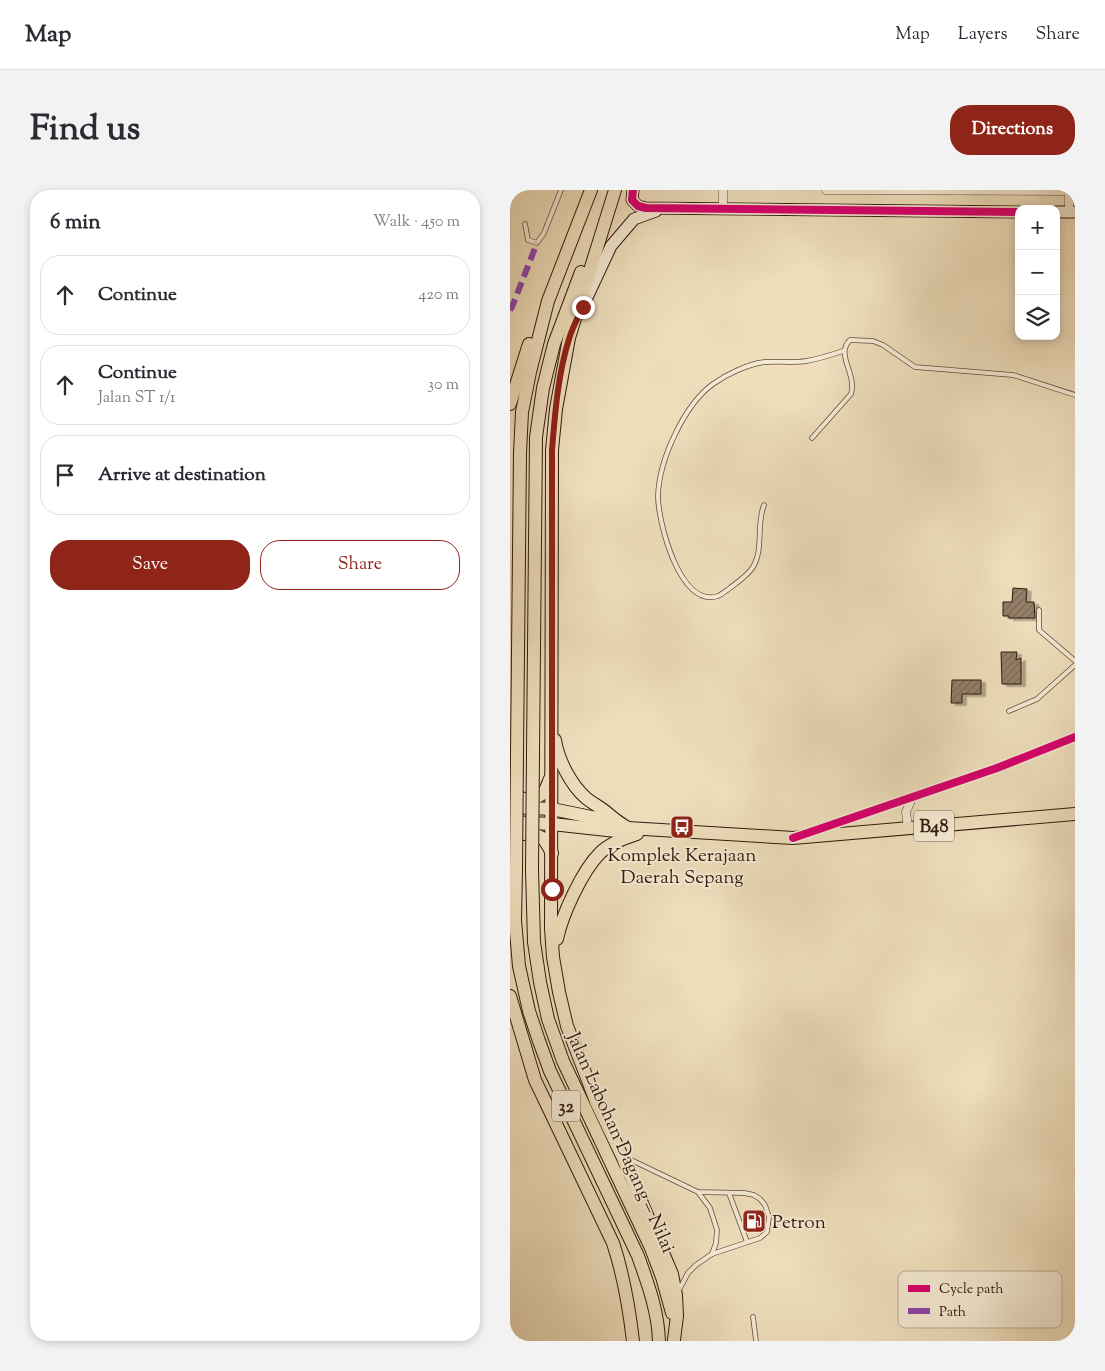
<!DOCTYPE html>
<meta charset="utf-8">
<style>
body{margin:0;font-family:"Sorts Mill Goudy",serif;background:#f2f2f3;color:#2b2b33}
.controls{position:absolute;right:15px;top:15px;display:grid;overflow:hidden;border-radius:10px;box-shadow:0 2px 8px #0003}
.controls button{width:45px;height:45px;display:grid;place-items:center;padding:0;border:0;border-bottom:1px solid #e1e1e2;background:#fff;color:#2b2b33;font:25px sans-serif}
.stop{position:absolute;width:15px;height:15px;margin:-11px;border:4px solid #8f2418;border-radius:50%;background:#fff}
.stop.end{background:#8f2418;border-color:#fff;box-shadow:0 1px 5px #0008}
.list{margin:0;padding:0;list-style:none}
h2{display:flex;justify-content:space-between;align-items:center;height:65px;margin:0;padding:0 20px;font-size:21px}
h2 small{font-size:16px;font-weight:400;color:#7c7c81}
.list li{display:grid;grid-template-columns:32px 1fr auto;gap:15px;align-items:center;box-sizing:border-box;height:80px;margin:0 10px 10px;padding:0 10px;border:1px solid #e1e1e2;border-radius:20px}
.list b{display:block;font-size:19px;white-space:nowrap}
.list p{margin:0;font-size:16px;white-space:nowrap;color:#7c7c81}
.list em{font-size:16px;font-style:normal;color:#7c7c81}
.actions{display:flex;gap:10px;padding:15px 20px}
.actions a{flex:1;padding:11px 0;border:1px solid #8f2418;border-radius:20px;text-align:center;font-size:18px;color:#8f2418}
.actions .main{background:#8f2418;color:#fff}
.icon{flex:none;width:28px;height:28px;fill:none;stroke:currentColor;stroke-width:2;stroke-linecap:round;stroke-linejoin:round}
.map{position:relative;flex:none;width:565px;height:1151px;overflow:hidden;border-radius:20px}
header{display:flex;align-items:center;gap:30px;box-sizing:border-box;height:70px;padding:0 25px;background:#fff;border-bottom:1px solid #e1e1e2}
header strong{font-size:24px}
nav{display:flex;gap:28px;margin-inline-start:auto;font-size:18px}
.intro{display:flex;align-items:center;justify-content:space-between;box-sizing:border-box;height:120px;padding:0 30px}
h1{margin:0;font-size:35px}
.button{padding:12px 22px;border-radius:20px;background:#8f2418;color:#fff;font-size:18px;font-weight:700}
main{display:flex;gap:30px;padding:0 30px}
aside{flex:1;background:#fff;border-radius:20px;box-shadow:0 2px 8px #0003}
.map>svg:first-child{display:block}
.building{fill:url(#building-hatch);stroke:#33190e;filter:url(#shadow)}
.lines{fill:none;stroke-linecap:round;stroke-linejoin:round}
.lane-casing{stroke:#624a3a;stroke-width:5.5}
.street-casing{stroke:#624a3a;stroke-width:9}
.secondary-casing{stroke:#33190e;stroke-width:13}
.primary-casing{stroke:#33190e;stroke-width:14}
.lane{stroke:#f4ead3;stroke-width:4}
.street{stroke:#f4ead3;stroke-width:8}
.secondary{stroke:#f4ead3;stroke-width:11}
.primary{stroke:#eedebc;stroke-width:12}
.primary-bridge-casing{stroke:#33190e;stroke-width:14;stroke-linecap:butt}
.primary-bridge{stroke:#eedebc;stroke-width:12}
.quiet{stroke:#8e44ad;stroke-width:6;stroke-dasharray:12 6;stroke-linecap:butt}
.cycleway-casing{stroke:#f4ead3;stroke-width:11}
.cycleway{stroke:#d6006c;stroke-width:8}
.route{stroke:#8f2418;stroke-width:6}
.labels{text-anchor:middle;stroke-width:4;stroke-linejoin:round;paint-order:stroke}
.shield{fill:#f4ead3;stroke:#6d5849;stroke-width:1}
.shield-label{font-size:18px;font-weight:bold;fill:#33190e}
.poi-label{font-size:19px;fill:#33190e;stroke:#f4ead3}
.street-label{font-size:19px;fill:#33190e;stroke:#f4ead3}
.key{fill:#f4ead3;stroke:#baab98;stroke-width:1}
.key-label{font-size:14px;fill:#33190e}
</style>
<header>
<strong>Map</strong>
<nav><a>Map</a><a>Layers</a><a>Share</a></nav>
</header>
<div class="intro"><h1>Find us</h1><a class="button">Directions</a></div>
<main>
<aside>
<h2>6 min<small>Walk · 450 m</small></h2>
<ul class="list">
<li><svg class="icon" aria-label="ahead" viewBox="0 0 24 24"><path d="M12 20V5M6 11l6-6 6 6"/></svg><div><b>Continue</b></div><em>420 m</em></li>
<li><svg class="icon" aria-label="ahead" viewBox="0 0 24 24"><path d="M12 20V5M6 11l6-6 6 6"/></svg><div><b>Continue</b><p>Jalan ST 1/1</p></div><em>30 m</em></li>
<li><svg class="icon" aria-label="arrive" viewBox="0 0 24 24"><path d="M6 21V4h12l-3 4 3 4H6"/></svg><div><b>Arrive at destination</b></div></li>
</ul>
<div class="actions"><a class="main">Save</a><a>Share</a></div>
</aside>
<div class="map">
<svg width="565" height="1151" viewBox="0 0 565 1151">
<defs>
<pattern id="building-hatch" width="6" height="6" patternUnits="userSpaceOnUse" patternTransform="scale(1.25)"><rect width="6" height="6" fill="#947f68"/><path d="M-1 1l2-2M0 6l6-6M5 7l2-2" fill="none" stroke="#796754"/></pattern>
<filter id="shadow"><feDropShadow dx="4.5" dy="2.5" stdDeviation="0" flood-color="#0004"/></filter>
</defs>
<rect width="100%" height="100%" fill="#eedebc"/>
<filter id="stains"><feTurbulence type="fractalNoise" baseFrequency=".004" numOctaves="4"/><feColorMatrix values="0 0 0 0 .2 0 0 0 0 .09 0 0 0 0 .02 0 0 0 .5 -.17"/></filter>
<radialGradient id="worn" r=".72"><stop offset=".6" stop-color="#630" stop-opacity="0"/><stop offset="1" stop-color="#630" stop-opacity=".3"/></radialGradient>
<g class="building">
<path d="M503,398L517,399L516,412H524L525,428H499V426H493V412H502Z"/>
<path d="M491,462H507L506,470L511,468V494H492Z"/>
<path d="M442,490H471V504H452V513H441Z"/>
</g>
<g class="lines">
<g class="lane-casing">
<g id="lane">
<path d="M15,34L18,50L27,53L34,43L51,0"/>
<path d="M302,248L341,204C347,183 325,165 340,150L363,151L373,155L405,177L503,185L565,205"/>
<path d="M254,315C246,334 254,359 243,377C238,385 228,392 220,398C217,400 212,404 208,406C170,419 148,332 148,306C149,270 174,215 203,194C217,184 238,174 255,172C269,171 283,173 296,171C309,169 321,165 333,161"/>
<path d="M529,420V440L565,471"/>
<path d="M499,521L527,509L565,475"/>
<path d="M117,968L188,1002L234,1003L244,1005L250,1009L255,1015L259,1027L257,1042L250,1048L202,1064"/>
<path d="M219,1003L237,1052"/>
<path d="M169,1100L178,1083L186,1075L202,1064L206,1053L207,1040L200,1018L188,1002"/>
<path d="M243,1127L246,1151"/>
</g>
</g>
<g class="street-casing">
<g id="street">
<path d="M316,0L559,1"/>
<path d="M213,20V0"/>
<path d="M559,22V0"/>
<path d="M398,638L396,622L402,608"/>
<path d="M299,642L487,578L565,547"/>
</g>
</g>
<g class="secondary-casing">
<g id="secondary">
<path d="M123,0L122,10L128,16L136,18L509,22"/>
<path d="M546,22H565"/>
<path d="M74,114L101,56L124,29L146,21"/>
</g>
</g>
<g class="primary-casing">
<g id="primary">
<path d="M105,0L59,148L46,219L42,260L41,738L43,767L49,802L57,836L87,914L112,966L162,1084L166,1105L167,1126L164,1150"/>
<path d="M0,214L19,154"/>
<path d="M45,550C48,570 61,595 76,608C82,613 90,617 96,622C103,628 109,633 118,638"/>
<path d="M7,562L10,263L12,222L20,182L38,111L81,0"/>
<path d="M23,562L26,247L33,198L44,154L71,82"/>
<path d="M0,605C10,610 23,611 32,604C36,601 38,593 40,589"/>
<path d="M0,617L42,619L106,632"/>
<path d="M0,632L42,634L106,641L118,638L283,648L565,624"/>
<path d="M0,649C8,642 26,642 33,649C37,653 39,658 42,663"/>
<path d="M6,680L5,730L9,776L19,821L29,851L40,881L128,1066C138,1094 148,1121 149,1151"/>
<path d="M22,680L24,752L30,792L38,829L53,871L141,1058L152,1087L162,1123"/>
<path d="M47,749C52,725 72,681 90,663C100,653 114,648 127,644"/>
<path d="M0,806L25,890L103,1053C114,1086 119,1117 123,1151"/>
</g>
</g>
<use href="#lane" class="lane"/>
<use href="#street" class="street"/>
<use href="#secondary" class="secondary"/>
<use href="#primary" class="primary"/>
<g class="primary-bridge-casing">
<g id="primary-bridge">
<path d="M6,680L7,562"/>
<path d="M22,680L23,562"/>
</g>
</g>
<use href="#primary-bridge" class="primary-bridge"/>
<path class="quiet" d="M0,120L2,117L27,53"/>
<g class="cycleway-casing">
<g id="cycleway">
<path d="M123,0L122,10L128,16L136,18L509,22"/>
<path d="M283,648L487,578L565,547"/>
</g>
</g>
<use href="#cycleway" class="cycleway"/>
</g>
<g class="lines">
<path class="route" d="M42,699V260C45,223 48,184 59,149C62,138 68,127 73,117"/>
</g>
<defs>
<g id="bus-square" transform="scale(1.25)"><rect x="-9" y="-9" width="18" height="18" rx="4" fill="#8f2418" stroke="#f4ead3"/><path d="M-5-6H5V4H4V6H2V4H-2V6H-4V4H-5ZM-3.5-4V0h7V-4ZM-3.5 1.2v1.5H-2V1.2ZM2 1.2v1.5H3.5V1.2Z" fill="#fff"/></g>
<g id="fuel-square" transform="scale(1.25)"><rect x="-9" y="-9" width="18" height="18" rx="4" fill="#8f2418" stroke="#f4ead3"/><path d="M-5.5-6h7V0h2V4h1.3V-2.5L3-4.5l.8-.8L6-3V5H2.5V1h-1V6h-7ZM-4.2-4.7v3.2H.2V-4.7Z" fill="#fff"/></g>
</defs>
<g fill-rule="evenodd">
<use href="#bus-square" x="172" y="637"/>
<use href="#fuel-square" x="244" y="1031"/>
</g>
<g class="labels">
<g class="shield">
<rect x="404" y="620.5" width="40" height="31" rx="4"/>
<rect x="42" y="900.5" width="28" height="31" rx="4"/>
</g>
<g class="shield-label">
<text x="424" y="642">B48</text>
<text x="56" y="922">32</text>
</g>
<g class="poi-label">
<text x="172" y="671">Komplek Kerajaan<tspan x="172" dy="22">Daerah Sepang</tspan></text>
<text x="262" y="1038" text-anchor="start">Petron</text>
</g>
<g class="street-label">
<text transform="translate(112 952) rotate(66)" y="7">Jalan Labohan Dagang ‒ Nilai</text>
</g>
</g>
<rect x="388" y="1081" width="164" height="57" rx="8" class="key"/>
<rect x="398" y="1095" width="22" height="7" fill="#d6006c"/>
<rect x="398" y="1118" width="22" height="6" fill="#8e44ad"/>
<g class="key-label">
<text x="429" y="1103">Cycle path</text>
<text x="429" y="1126">Path</text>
</g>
<rect width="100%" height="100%" filter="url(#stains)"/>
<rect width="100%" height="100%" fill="url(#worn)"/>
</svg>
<div class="controls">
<button>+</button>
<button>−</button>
<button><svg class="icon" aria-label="layers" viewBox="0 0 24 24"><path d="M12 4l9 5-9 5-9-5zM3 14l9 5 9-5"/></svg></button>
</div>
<div class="stop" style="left:42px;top:699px"></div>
<div class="stop end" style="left:73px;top:117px"></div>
</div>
</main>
